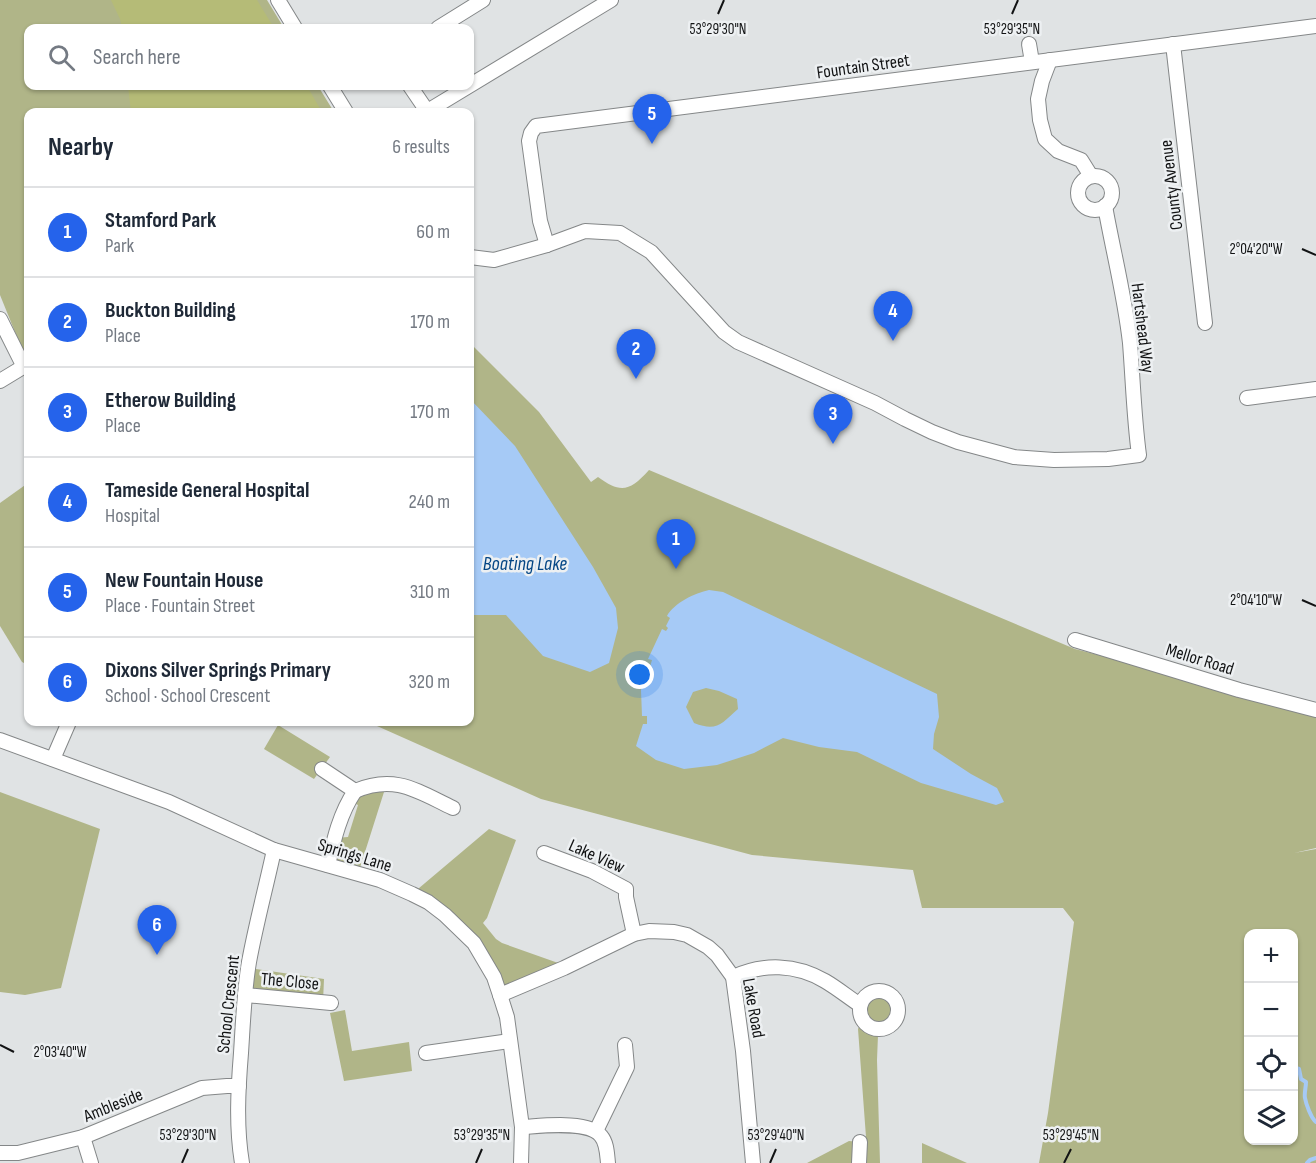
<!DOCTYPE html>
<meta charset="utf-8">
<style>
body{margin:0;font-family:"Sofia Sans Condensed",sans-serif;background:#f2f2f3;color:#1f2937}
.controls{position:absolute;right:18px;bottom:18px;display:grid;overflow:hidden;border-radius:12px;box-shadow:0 2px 4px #0004}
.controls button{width:54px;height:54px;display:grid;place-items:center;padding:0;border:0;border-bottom:2px solid #e0e1e3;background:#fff;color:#1f2937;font:30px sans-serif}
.you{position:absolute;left:640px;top:675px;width:21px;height:21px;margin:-15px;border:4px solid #fff;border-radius:50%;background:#1a73e8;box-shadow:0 0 0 9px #1a73e833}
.badge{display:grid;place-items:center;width:39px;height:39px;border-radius:50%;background:#2563eb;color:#fff;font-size:20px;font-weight:700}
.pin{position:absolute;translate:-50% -50px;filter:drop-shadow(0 2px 3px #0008)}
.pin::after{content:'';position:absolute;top:32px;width:21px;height:18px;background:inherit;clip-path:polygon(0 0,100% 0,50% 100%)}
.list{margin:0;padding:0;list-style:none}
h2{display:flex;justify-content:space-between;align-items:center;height:78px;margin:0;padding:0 24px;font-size:26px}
h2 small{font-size:20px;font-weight:400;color:#747a83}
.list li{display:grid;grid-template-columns:39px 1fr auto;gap:18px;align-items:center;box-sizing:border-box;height:90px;padding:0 24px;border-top:2px solid #e0e1e3}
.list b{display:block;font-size:22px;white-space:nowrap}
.list p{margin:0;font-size:20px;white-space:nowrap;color:#747a83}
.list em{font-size:20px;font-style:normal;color:#747a83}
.icon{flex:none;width:33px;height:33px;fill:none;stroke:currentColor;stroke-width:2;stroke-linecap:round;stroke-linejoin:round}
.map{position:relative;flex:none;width:1316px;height:1163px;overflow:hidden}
.search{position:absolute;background:#fff;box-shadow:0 2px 4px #0004;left:24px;top:24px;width:450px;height:66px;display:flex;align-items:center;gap:15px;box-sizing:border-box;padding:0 21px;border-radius:12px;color:#747a83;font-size:22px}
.panel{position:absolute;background:#fff;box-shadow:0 2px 4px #0004;left:24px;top:108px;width:450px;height:618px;border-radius:12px}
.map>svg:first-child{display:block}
.green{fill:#b0b588;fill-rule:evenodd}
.forest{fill:#b5bb77}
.water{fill:#a6caf6;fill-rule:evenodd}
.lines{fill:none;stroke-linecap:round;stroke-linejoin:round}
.stream{stroke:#a6caf6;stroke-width:4}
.minor-casing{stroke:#848788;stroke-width:16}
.minor{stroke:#fff;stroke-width:14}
.ticks{fill:none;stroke:#121314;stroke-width:2}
.labels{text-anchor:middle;stroke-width:5;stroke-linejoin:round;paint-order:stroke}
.street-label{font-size:18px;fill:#121314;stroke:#edf0f2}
.water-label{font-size:20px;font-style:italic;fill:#044685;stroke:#edf0f2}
.ticks-label{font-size:15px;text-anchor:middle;fill:#121314;stroke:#edf0f2;stroke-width:5;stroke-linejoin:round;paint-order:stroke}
</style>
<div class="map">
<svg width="1316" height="1163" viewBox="0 0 1316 1163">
<rect width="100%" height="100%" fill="#e0e3e4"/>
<g class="green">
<path d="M0,0H267L284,28H28V86H318L334,112H28V364L0,295Z"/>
<path d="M470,343L539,412L591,482L598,477C621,494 630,491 649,470L1075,649L1316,711V848L1294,853L1316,849V1163H1039L1048,1113L1074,922L1063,908H922L913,870L752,855L541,799L368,722H470ZM1248,934H1294V1140H1248Z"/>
<path d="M28,483V665L22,662L0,626V503Z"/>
<path d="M278,725L330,757L314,779L264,749Z"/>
<path d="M388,784L384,792L358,874L328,865L335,838L348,837L358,805L348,800Z"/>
<path d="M0,792L100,829L61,988L25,995L0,992Z"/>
<path d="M489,829L516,840L487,918L483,923L496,939L502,943L561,964L500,995L485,961L412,894Z"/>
<path d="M249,965L256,969L324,979L323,1002L245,995Z"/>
<path d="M878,991C906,994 903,1026 876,1029L878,1035L877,1060L880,1163H807L849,1141L860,1142L866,1137L858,1029L862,1019L859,1010L862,1000L872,992Z"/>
<path d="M345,1010L352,1051L409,1042L412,1071L344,1081L330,1013Z"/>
<path d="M922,1143L967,1163H922Z"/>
</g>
<g class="forest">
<path d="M111,0H257L274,28H122L120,19Z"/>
<path d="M128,86H307L322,112H131Z"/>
</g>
<g class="water">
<path d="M470,399L515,446L593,567L616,608L618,628L609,663L590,672L543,656L506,615H470Z"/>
<path d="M709,590L723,592L937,694L939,717L934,734L933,749L971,774L997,788L1004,802L996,805L921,783L857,752L819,747L783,738L754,753L717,765L684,769L656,760L636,746L643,724H647V716H642L641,690L647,666L650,667L652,660L648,659L662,629L666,631L668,628L666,626L670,618L667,616C674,603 695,593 709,590ZM706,688L719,691L737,699L738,709C721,724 717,732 694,723L686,707L693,692Z"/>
</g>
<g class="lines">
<g class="stream">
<path d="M1294,1061L1296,1068L1299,1069L1301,1079L1306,1082C1306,1087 1304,1094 1305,1098C1306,1104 1311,1118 1316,1122"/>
<path d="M1307,1163L1310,1160L1316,1158"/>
</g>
<g class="minor-casing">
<g id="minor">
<path d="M278,0L295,28"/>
<path d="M438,28L483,0"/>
<path d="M1029,44L1032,62"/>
<path d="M1173,44L1205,323"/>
<path d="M1050,60L1042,81L1038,99L1040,120L1045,139L1058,151L1081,160L1091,176"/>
<path d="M330,86L346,112"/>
<path d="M410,86L427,111"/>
<path d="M426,112L611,0"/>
<circle cx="1095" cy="193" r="17"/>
<path d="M547,245L540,221L529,141L531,133L536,126L1316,26"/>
<path d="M470,257L494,260L547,245L585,231L620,233L651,252L724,332L738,342L875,403L905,419L932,432L958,442L1014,457L1054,460L1108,459L1139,455C1134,418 1133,381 1130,343C1125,297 1113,251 1105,206"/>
<path d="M0,319L24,367"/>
<path d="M0,381L28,364"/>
<path d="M1247,398L1316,389"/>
<path d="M1075,640L1239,690L1316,710"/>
<path d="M0,740L169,802L274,850L380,880L412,894L428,902L445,915L474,943L494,977L500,995L507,1017L522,1127L521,1163"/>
<path d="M53,759L69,722"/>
<path d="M322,769L355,791C340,813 334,839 328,865"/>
<path d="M355,791C395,774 417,791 453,808"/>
<path d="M544,853L592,871L626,889V897L634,934"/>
<path d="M733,977C763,963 796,964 825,981C837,988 848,997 860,1005"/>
<circle cx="879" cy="1010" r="19"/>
<path d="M245,995L331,1003"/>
<path d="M500,995L564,968L634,934L649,931L674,932L687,935L708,947L717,955L733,977L743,1051L753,1163"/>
<path d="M426,1053L510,1041"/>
<path d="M522,1127C541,1126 589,1120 601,1136C607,1143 607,1154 608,1163"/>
<path d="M596,1131L627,1067L625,1045"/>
<path d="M83,1137L91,1163"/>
<path d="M0,1153H18L83,1137L202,1088L227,1086H239"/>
<path d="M242,1163C236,1127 238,1090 241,1053C243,1023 244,992 249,962C256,924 266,887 274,850"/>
<path d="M859,1163L860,1142"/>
</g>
</g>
<use href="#minor" class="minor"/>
</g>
<path class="ticks" d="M718,14L724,0M1012,14L1018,0M1302,249L1316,255M1302,600L1316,606M0,1045L14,1052M182,1163L188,1149M476,1163L482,1149M770,1163L776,1149M1064,1163L1071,1149"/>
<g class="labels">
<g class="street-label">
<text transform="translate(863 66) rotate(-8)" y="6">Fountain Street</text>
<text transform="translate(1171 185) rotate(-97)" y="6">County Avenue</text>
<text transform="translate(1143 328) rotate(83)" y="6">Hartshead Way</text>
<text transform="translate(1200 659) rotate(17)" y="6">Mellor Road</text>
<text transform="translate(355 855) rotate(17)" y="6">Springs Lane</text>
<text transform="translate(597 856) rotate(24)" y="6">Lake View</text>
<text transform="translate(290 981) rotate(5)" y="6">The Close</text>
<text transform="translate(228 1004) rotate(-84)" y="6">School Crescent</text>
<text transform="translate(754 1008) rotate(80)" y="6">Lake Road</text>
<text transform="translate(113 1105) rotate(-22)" y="6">Ambleside</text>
</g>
<g class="water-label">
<text x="525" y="570">Boating Lake</text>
</g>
</g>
<g class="ticks-label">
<text x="718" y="34">53°29'30"N</text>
<text x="1012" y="34">53°29'35"N</text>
<text x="1256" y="254">2°04'20"W</text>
<text x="1256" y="605">2°04'10"W</text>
<text x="60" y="1057">2°03'40"W</text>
<text x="188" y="1140">53°29'30"N</text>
<text x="482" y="1140">53°29'35"N</text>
<text x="776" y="1140">53°29'40"N</text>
<text x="1071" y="1140">53°29'45"N</text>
</g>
</svg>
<div class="controls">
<button>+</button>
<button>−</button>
<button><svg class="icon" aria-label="locate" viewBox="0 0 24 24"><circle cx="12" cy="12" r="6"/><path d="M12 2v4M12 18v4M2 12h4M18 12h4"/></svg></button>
<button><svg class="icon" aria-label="layers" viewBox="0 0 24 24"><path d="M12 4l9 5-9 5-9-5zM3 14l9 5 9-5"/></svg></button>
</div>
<div class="you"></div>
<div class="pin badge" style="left:676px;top:569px">1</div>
<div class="pin badge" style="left:636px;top:379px">2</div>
<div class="pin badge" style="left:833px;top:444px">3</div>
<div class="pin badge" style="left:893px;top:341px">4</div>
<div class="pin badge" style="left:652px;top:144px">5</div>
<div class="pin badge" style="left:157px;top:955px">6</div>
<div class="search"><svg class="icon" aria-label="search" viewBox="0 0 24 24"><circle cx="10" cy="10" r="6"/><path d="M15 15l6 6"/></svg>Search here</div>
<section class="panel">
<h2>Nearby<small>6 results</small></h2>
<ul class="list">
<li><span class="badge">1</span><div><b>Stamford Park</b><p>Park</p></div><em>60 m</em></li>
<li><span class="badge">2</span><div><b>Buckton Building</b><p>Place</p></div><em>170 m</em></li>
<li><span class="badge">3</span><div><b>Etherow Building</b><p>Place</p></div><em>170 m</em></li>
<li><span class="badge">4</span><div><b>Tameside General Hospital</b><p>Hospital</p></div><em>240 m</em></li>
<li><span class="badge">5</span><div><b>New Fountain House</b><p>Place · Fountain Street</p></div><em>310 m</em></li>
<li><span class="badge">6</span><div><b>Dixons Silver Springs Primary</b><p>School · School Crescent</p></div><em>320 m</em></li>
</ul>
</section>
</div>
